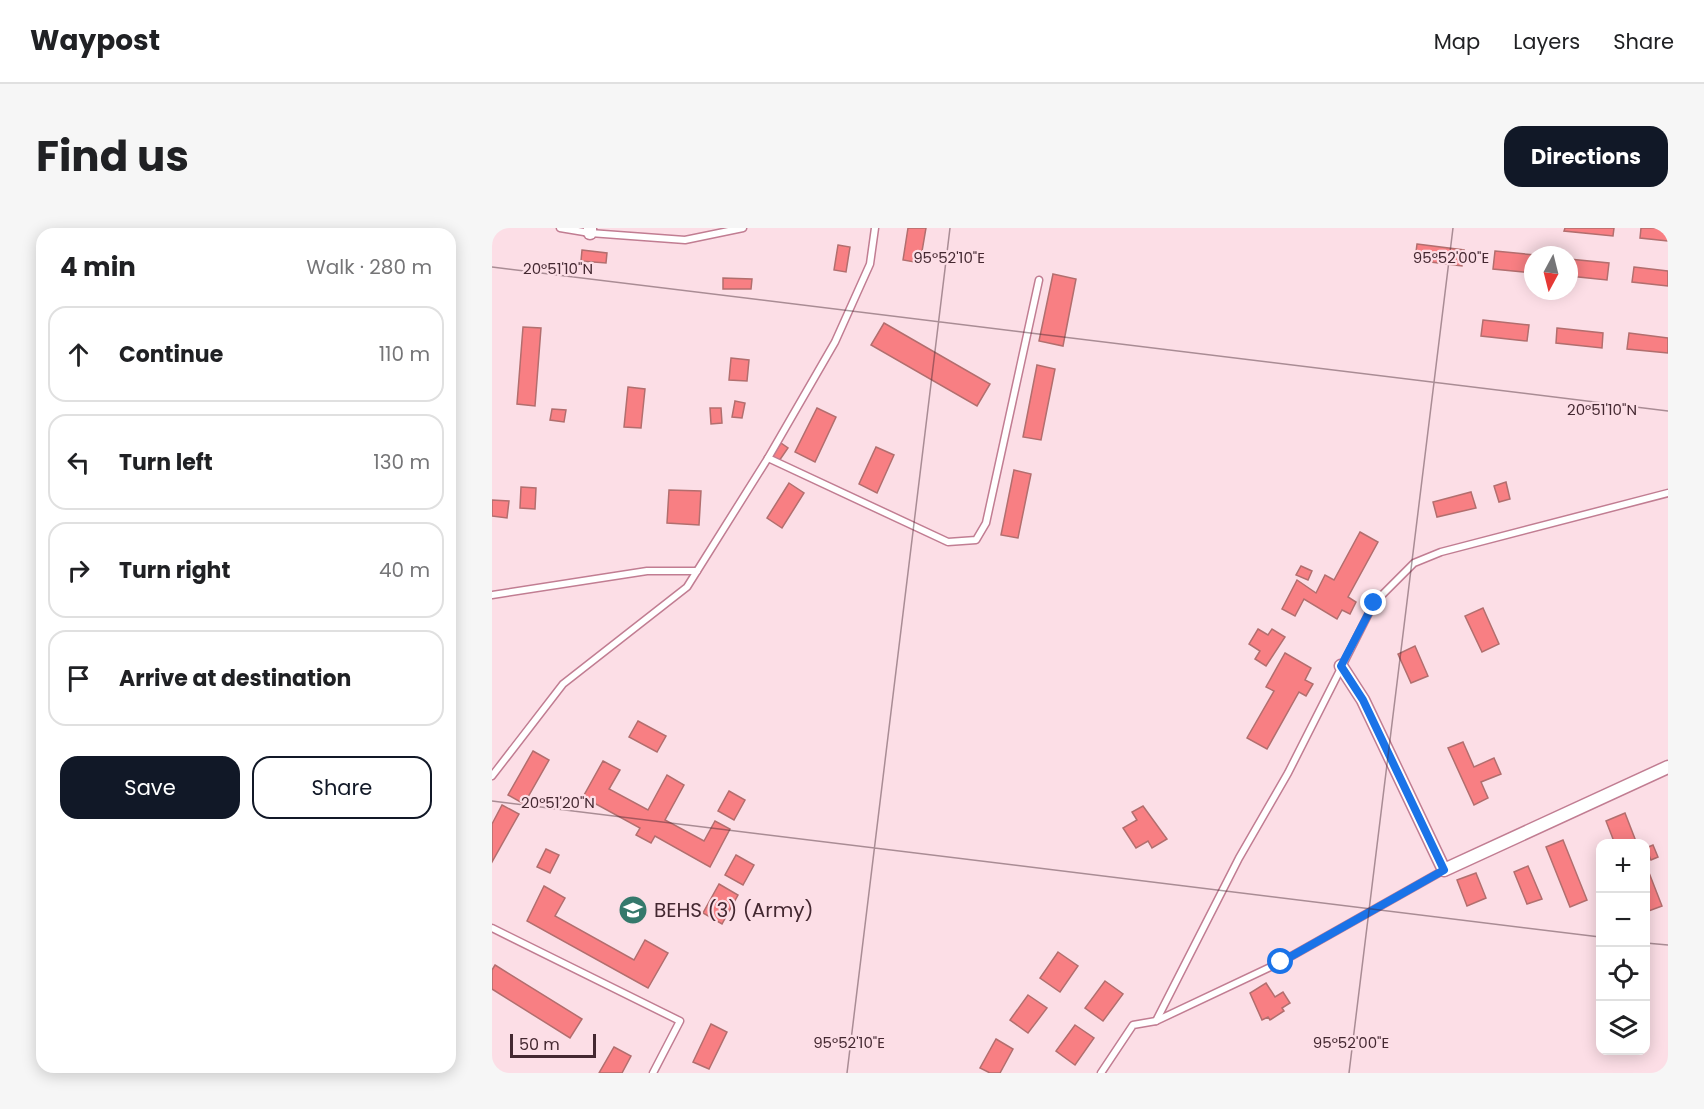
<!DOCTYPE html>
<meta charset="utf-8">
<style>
body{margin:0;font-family:Poppins,sans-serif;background:#f6f6f6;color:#202124}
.controls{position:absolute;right:18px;bottom:18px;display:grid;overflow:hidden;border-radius:12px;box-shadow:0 3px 15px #0003}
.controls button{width:54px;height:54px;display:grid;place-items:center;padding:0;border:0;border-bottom:2px solid #e0e0e0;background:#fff;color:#202124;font:30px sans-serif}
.compass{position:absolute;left:1032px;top:18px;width:54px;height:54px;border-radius:50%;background:#fff;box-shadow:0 3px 15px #0003;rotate:187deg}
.scale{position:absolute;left:18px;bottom:15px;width:86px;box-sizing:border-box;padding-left:6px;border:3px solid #442831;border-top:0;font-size:16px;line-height:21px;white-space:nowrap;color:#442831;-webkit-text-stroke:4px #fcdee6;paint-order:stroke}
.stop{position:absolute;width:18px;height:18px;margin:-14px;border:4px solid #1a73e8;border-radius:50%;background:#fff}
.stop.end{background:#1a73e8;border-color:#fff;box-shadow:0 2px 6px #0008}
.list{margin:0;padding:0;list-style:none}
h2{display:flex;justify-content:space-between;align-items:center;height:78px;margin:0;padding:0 24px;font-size:26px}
h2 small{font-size:20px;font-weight:400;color:#757577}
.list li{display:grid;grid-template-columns:39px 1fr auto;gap:18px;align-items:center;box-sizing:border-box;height:96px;margin:0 12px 12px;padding:0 12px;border:2px solid #e0e0e0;border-radius:18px}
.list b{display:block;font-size:22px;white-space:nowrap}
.list em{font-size:20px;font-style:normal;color:#757577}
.actions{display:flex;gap:12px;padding:18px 24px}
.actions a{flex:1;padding:14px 0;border:2px solid #111827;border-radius:18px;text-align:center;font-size:21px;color:#111827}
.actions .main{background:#111827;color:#fff}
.icon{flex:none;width:33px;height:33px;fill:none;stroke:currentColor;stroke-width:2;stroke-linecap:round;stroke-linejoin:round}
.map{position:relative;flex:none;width:1176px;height:845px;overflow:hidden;border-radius:18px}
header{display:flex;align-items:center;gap:36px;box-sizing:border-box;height:84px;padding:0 30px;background:#fff;border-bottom:2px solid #e0e0e0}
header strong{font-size:28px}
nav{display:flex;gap:33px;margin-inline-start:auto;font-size:21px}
.intro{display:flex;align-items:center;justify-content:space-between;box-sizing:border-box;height:144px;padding:0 36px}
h1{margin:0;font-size:42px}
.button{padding:15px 27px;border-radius:18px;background:#111827;color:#fff;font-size:21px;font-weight:700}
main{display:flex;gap:36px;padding:0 36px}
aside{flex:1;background:#fff;border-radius:18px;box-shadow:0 3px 15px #0003}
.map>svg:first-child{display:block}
.building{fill:#f87f83;stroke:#b26e6e;stroke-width:1.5}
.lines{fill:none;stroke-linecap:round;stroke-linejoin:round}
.lane-casing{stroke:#c17d92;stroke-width:9}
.street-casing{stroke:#c17d92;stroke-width:15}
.lane{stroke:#fff;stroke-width:6}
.street{stroke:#fff;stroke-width:12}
.route{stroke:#1a73e8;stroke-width:8}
.ticks{fill:none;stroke:#442831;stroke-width:1.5;stroke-opacity:0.45}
.labels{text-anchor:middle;stroke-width:4.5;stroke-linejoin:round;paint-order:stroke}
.poi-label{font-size:20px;fill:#442831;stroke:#fcdee6;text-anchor:start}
.ticks-label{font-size:15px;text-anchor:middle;fill:#442831;stroke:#fcdee6;stroke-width:4.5;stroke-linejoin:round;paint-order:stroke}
</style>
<header>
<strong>Waypost</strong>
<nav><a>Map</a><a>Layers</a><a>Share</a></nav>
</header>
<div class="intro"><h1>Find us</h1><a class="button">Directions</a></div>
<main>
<aside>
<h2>4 min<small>Walk · 280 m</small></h2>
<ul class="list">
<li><svg class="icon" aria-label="ahead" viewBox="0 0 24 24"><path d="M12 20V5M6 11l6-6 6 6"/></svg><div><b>Continue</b></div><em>110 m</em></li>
<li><svg class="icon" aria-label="left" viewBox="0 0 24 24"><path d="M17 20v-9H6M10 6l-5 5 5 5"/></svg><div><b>Turn left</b></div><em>130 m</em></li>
<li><svg class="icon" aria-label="right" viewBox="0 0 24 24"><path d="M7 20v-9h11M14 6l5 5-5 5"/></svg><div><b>Turn right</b></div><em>40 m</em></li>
<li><svg class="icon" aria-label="arrive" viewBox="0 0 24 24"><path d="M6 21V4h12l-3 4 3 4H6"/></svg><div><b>Arrive at destination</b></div></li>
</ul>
<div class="actions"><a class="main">Save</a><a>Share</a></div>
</aside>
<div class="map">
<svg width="1176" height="845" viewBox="0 0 1176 845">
<rect width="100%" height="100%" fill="#fcdee6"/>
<g class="building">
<path d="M416,0H434L428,35L411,32Z"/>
<path d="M1073,0H1122L1121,8L1072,3Z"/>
<path d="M1149,0H1176V13L1148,10Z"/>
<path d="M925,16L972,22L970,38L923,32Z"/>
<path d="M346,17L358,19L354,44L342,42Z"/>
<path d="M90,22L115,25L114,35L89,33Z"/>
<path d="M1003,23L1043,27L1041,45L1001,41Z"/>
<path d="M1077,31L1117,35L1115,52L1077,48Z"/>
<path d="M1142,39L1176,43V58L1140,54Z"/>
<path d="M561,46L584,51L571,118L547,113Z"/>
<path d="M231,50L260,51L259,61H231Z"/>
<path d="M991,92L1037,97L1035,113L989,108Z"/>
<path d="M392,95L498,156L485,178L379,117Z"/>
<path d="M31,99L49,100L43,178L25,176Z"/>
<path d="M1065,100L1111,105L1110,120L1064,115Z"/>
<path d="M1137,105L1176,110V125L1135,121Z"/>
<path d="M239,130L257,132L255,153L237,152Z"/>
<path d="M545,137L563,141L549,212L531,209Z"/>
<path d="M136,159L153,161L149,200L132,199Z"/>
<path d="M243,173L253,175L250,190L240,189Z"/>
<path d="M218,180H229L230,195L219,196Z"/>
<path d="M325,180L344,189L323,234L303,224Z"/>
<path d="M60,181L74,182L72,194L58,192Z"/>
<path d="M289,215L296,220L287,233L280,229Z"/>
<path d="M384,219L402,227L385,265L367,256Z"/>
<path d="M522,242L539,246L526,310L509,307Z"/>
<path d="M1014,254L1018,271L1007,274L1002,258Z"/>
<path d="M297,255L312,265L290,300L275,290Z"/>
<path d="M29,259L44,260L43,281L28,280Z"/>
<path d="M177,262L209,263L207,297L175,295Z"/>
<path d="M979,264L984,280L945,289L941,274Z"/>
<path d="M0,272L17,273L15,290L0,288Z"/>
<path d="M868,304L886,314L856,369L864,374L858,386L850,382L845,391L812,371L803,388L790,381L805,352L824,365L833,347L842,352Z"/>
<path d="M809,338L820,343L816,352L804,347Z"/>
<path d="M991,380L1007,416L990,424L973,388Z"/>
<path d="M766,401L776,407L780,401L793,409L774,438L763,431L768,423L757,416Z"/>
<path d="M923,418L936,448L919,455L906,426Z"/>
<path d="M793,425L819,440L813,452L821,456L814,468L807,464L775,521L755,510L782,463L774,459Z"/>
<path d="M146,493L174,508L165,524L137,509Z"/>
<path d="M971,514L982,539L1002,530L1009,546L989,554L996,570L982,577L956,520Z"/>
<path d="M41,523L57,532L32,576L16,567Z"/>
<path d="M111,533L128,542L117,561L156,582L175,547L192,557L173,592L212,613L223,593L238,601L218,639L163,608L159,615L144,607L148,600L91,569Z"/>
<path d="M237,563L253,572L242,592L226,583Z"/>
<path d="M10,577L27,586L0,634V596Z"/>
<path d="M651,578L675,611L660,620L656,613L644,620L631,600L645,592L640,584Z"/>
<path d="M1133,585L1145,616H1123L1114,593Z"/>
<path d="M1071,612L1095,672L1078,679L1054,619Z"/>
<path d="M1161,617L1166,629L1159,632L1154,620Z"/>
<path d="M54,621L67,627L58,645L45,639Z"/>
<path d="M244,627L262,637L251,657L233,647Z"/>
<path d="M1154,637L1170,678L1154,684Z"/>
<path d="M1036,638L1050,671L1035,676L1022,644Z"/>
<path d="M984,645L994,670L975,678L965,652Z"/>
<path d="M227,656L246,667L230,696L211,685Z"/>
<path d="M52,658L73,670L63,688L142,732L153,712L176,725L156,760L35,693Z"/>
<path d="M566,724L586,738L568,764L548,750Z"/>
<path d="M3,737L90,791L78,810L0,761V742Z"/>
<path d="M613,753L631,766L611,793L593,780Z"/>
<path d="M774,755L783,769L791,764L798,775L790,780L792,783L778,792L776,789L770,792L758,765Z"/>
<path d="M536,767L555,780L536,805L518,792Z"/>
<path d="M219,796L235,804L217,841L201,834Z"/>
<path d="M583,797L602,810L583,837L564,823Z"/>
<path d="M504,811L521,821L508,845H498L488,840Z"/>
<path d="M122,819L139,828L130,845H107Z"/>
</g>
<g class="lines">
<g class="lane-casing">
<g id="lane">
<path d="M68,0L98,5L193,12L251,0"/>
<path d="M276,230L456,314L484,312L494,295L547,52"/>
<path d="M0,367L155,343H205"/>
<path d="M0,548L71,456L195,359L276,230L343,114L378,36L383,0"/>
<path d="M0,700L188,793L161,845"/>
<path d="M664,793L747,630L796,545L882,375L922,335L949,324L1176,265"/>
<path d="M609,845L641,797L664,793L789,734L952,642"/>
</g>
</g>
<g class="street-casing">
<g id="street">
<path d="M98,0V5"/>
<path d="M849,438L871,472L952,642L1176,539"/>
</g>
</g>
<use href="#lane" class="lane"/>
<use href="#street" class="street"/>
</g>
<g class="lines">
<path class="route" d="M789,734L952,642L871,472L849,438L882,375"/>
</g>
<path class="ticks" d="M0,39L1176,183M0,573L1108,709M1154,715L1176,717M355,845L458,0M857,845L961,0"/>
<defs>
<g id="school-disc" transform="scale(1.5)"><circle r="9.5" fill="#35796c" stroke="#fcdee6"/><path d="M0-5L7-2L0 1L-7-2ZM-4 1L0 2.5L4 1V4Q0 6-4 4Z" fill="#fff"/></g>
</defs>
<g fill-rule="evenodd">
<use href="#school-disc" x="141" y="682"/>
</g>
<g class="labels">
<g class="poi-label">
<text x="162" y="689">BEHS (3) (Army)</text>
</g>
</g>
<g class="ticks-label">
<text x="457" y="35">95°52'10"E</text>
<text x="959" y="35">95°52'00"E</text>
<text x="66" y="46">20°51'10"N</text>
<text x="1110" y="187">20°51'10"N</text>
<text x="66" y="580">20°51'20"N</text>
<text x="357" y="820">95°52'10"E</text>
<text x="859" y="820">95°52'00"E</text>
</g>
</svg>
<div class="controls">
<button>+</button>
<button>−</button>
<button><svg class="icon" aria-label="locate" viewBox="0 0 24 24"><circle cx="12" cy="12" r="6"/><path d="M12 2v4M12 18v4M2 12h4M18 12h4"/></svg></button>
<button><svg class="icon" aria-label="layers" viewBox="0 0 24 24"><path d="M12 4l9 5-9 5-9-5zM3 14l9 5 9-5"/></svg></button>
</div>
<svg class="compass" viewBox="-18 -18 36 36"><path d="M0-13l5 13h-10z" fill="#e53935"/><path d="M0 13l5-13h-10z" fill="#757577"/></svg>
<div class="scale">50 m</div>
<div class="stop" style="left:789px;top:734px"></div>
<div class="stop end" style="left:882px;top:375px"></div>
</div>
</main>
